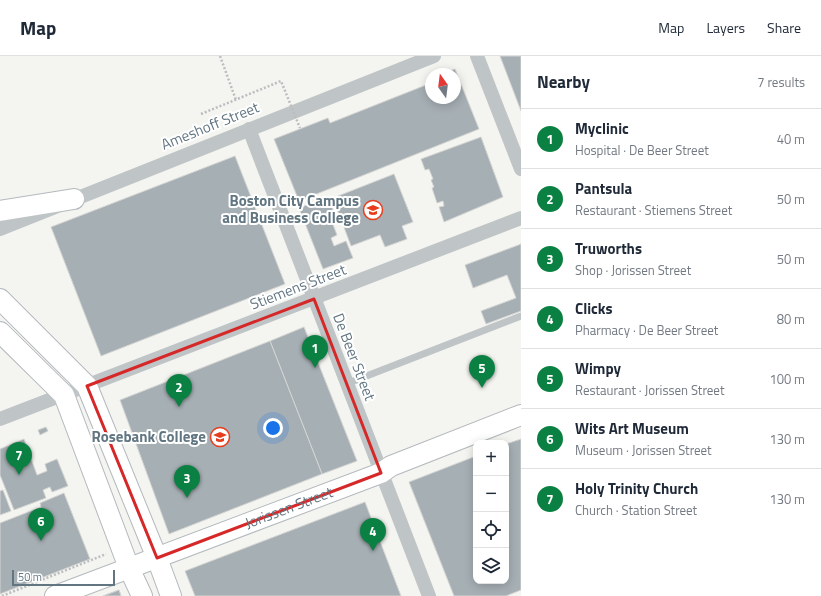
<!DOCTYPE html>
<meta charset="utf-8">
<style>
body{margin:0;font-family:"Titillium Web",sans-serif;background:#f6f6f7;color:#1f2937}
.controls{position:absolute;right:12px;bottom:12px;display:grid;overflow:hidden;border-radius:8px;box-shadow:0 2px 10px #0003}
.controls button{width:36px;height:36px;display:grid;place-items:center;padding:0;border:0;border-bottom:1px solid #e0e1e3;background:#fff;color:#1f2937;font:20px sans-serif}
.compass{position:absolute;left:425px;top:12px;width:36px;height:36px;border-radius:50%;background:#fff;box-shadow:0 2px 10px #0003;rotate:346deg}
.scale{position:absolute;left:12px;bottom:10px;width:103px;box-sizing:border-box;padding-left:4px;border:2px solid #627682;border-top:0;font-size:11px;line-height:14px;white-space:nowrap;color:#627682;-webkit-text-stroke:3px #fff;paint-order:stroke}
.you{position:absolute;left:273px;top:372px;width:14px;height:14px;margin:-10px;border:3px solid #fff;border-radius:50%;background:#1a73e8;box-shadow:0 0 0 6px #1a73e833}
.badge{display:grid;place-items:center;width:26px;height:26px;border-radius:50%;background:#0b8043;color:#fff;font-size:13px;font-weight:700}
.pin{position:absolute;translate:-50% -33px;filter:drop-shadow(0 1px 2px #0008)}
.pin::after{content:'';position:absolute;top:21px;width:14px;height:12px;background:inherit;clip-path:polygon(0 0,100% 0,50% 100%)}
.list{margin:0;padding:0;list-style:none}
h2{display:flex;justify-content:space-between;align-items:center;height:52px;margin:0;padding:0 16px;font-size:17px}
h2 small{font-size:13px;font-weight:400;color:#747a83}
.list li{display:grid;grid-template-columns:26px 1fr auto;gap:12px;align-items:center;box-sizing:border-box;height:60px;padding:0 16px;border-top:1px solid #e0e1e3}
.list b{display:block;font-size:15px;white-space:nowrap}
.list p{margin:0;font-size:13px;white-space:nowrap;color:#747a83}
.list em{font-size:13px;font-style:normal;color:#747a83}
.icon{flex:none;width:22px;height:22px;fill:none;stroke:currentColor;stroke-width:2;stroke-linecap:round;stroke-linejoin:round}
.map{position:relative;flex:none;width:521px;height:540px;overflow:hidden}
header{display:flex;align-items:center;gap:24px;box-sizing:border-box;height:56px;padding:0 20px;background:#fff;border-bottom:1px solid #e0e1e3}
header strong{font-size:19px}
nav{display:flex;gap:22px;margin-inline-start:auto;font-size:14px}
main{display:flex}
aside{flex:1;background:#fff}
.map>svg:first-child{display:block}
.building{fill:#a6afb4;stroke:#d5d5d3}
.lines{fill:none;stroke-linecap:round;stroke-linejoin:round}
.secondary-casing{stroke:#b3b9bd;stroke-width:22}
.path{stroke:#bbbdbf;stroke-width:2.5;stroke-dasharray:2 2;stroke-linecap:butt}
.service{stroke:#bfc4c6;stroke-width:7}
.minor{stroke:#bfc4c6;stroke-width:14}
.secondary{stroke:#fff;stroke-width:20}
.path-bridge{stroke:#bbbdbf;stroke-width:2.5;stroke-dasharray:2 2;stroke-linecap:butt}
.marked{fill:none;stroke:#d62828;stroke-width:3;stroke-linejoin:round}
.labels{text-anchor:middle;stroke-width:4;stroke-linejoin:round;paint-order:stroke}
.street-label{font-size:15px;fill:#627682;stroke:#fff}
.poi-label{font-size:15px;font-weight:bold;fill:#627682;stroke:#fff;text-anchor:end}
</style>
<header>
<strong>Map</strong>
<nav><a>Map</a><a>Layers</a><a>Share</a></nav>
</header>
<main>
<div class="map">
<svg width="521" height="540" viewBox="0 0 521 540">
<rect width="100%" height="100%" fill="#f4f4f0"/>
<g class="building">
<path d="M500,0H521V55Z"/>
<path d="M455,13L479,73L299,145L274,83L328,62L330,67L431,27V42H455V18H441Z"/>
<path d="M481,81L503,141L444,166L439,151L444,150L443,145L437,147L432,132L434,131L431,124L433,123L429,113L425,114L421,103Z"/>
<path d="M235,100L285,228L101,300L51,171Z"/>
<path d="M394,118L413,166L402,170L407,183L385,191L380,179L351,190L333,142Z"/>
<path d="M328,141L333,154L320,160L323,169L332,166L337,179L331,182L334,190L346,185L353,202L323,213L299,152Z"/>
<path d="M521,188V255L486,268L481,255L516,242L507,219L473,232L465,209Z"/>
<path d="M304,271L357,405L322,418L270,285Z"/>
<path d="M270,285L322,418L169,478L120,344Z"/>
<path d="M46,371L48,375L40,379L38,374Z"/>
<path d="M24,383L37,419L47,415L45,408L57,403L68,430L52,436L50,431L43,434L46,442L14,454L0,419V393Z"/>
<path d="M521,383V534L506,540H454L409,426L476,400V525H506V388Z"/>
<path d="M3,434L11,455L0,459V435Z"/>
<path d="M64,437L90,503L0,538V467L41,451L40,447Z"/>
<path d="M365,446L401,540H195L185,515Z"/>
<path d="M119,534L121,540H103Z"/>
<path d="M119,534L121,540H103Z"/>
</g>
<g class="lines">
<g class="secondary-casing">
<g id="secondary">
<path d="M0,155L74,143"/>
<path d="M0,243L87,330L157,502L171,540"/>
<path d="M0,276L64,339L129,512L142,540"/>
<path id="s1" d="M55,540L381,417L391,410L521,359"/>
</g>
</g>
<g class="path">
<path d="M220,0L236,44"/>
<path d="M2,540L106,498"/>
</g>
<path class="service" d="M346,328L521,260"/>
<g class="minor">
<path d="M477,0L521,113"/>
<path d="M249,73L429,540"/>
<path d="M0,173L434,0"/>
<path d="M0,363L521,162"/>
</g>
<use href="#secondary" class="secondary"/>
<path class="path-bridge" d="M201,58L281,25L300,72"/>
</g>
<path class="marked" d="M314,243L381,417L157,502L87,330Z"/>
<defs>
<g id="university-ring" transform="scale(1)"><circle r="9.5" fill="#fff" stroke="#e73d1d" stroke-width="1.5"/><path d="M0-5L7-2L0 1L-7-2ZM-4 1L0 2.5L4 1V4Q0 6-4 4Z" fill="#e73d1d"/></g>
</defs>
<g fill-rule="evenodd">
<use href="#university-ring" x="373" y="154"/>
<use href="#university-ring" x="220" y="381"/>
</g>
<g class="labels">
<g class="street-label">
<text transform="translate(210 70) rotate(-22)" y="5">Ameshoff Street</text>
<text transform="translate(298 231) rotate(-21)" y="5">Stiemens Street</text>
<text transform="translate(354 301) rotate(69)" y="5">De Beer Street</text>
<text dy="5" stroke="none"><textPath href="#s1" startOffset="250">Jorissen Street</textPath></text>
</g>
<g class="poi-label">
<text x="359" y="150">Boston City Campus<tspan x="359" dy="17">and Business College</tspan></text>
<text x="206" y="386">Rosebank College</text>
</g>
</g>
</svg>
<div class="controls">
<button>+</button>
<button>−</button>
<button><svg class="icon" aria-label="locate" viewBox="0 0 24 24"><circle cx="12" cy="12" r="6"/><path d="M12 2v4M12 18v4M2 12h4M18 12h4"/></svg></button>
<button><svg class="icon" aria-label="layers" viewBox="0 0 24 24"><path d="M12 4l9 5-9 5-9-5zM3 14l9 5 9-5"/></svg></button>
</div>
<svg class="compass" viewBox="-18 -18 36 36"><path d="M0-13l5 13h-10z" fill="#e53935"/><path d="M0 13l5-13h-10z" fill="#747a83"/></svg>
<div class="scale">50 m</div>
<div class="you"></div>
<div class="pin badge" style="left:315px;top:312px">1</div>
<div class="pin badge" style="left:179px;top:351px">2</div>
<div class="pin badge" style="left:187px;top:442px">3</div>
<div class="pin badge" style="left:373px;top:495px">4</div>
<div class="pin badge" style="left:482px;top:332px">5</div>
<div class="pin badge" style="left:41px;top:485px">6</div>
<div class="pin badge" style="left:19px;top:419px">7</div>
</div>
<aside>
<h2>Nearby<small>7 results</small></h2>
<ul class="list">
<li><span class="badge">1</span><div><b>Myclinic</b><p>Hospital · De Beer Street</p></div><em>40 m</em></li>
<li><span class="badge">2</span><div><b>Pantsula</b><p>Restaurant · Stiemens Street</p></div><em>50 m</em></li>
<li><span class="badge">3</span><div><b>Truworths</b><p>Shop · Jorissen Street</p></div><em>50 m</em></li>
<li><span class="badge">4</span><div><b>Clicks</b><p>Pharmacy · De Beer Street</p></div><em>80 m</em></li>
<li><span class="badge">5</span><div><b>Wimpy</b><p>Restaurant · Jorissen Street</p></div><em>100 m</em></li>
<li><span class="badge">6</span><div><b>Wits Art Museum</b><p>Museum · Jorissen Street</p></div><em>130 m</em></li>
<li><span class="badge">7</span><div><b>Holy Trinity Church</b><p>Church · Station Street</p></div><em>130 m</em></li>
</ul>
</aside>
</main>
